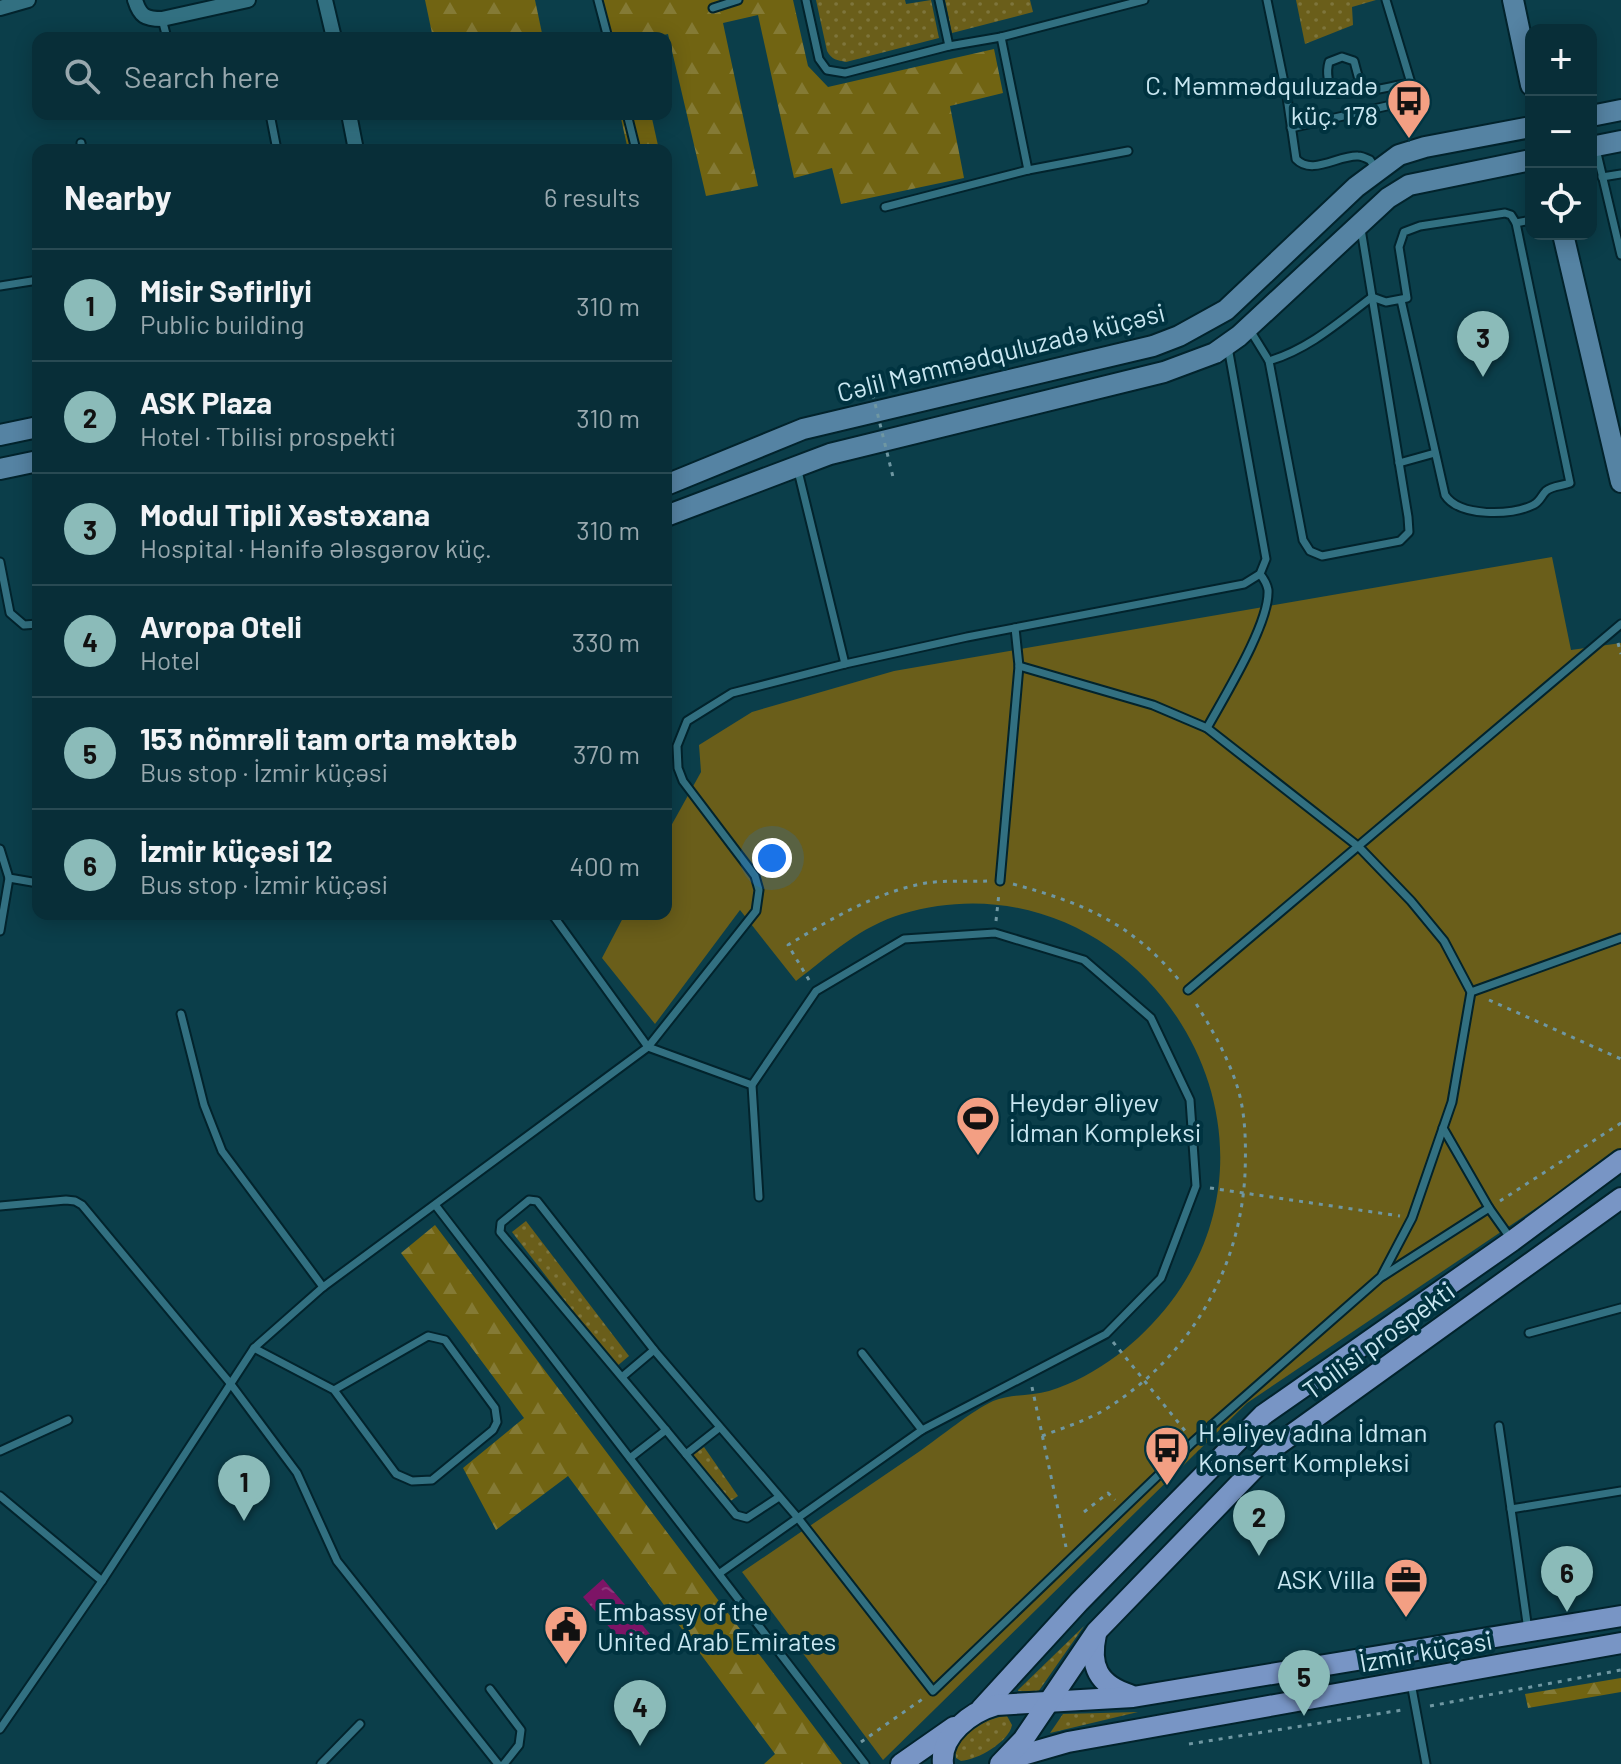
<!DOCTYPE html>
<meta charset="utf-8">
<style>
body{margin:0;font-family:Barlow,sans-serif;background:#113640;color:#f1f3f6}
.controls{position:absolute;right:24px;top:24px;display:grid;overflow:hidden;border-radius:16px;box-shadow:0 4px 20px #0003}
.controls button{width:72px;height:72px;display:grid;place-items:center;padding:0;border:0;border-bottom:2px solid #294a53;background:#082e38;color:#f1f3f6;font:40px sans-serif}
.you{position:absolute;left:772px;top:858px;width:28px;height:28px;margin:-20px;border:6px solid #fff;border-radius:50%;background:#1a73e8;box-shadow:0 0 0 12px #1a73e833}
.badge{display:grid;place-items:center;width:52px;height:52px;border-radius:50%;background:#8bbbb9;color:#111;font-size:26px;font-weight:700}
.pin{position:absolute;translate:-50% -66px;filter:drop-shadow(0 2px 4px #0008)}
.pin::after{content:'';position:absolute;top:42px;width:28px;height:24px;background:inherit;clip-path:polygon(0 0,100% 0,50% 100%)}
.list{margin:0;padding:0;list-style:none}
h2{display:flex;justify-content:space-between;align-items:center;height:104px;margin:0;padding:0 32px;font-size:34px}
h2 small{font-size:26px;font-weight:400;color:#98a8ae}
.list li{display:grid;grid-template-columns:52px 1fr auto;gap:24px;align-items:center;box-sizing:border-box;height:112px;padding:0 32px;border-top:2px solid #294a53}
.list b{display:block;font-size:30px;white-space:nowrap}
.list p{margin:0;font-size:26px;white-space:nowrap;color:#98a8ae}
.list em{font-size:26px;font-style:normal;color:#98a8ae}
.icon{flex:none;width:44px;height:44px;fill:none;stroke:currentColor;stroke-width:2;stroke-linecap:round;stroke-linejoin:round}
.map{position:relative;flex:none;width:1621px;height:1764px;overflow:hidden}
.search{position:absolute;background:#082e38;box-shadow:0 4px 20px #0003;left:32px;top:32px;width:640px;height:88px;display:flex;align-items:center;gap:20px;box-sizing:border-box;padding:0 28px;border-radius:16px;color:#98a8ae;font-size:30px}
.panel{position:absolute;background:#082e38;box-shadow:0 4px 20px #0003;left:32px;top:144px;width:640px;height:776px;border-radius:16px}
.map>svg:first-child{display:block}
.grass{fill:url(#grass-dots)}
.forest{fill:url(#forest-firs)}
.green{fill:#6a5e1a}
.water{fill:url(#water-ripples)}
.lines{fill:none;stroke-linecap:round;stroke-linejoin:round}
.lane-casing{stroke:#02232c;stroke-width:11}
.street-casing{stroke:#02232c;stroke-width:18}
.secondary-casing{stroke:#02232c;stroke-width:24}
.primary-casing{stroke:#02232c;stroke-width:24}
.path{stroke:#6f97a2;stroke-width:3;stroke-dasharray:4 6;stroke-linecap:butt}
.lane{stroke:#327081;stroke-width:7}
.street{stroke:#327081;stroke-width:14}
.secondary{stroke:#5583a3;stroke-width:20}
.primary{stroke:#7895c5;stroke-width:20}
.path-bridge{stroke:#6f97a2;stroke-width:3;stroke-dasharray:4 6;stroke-linecap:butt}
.labels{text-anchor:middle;stroke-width:8;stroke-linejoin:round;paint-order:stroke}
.poi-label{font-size:26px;fill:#c9e7f1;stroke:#003340;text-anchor:start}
.street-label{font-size:26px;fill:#c9e7f1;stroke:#003340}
</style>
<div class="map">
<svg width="1621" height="1764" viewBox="0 0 1621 1764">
<defs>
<pattern id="grass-dots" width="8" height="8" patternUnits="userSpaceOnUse" patternTransform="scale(2)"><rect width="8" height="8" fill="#6a5e1a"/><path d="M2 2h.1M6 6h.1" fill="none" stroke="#7e753c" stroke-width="1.8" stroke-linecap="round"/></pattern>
<pattern id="forest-firs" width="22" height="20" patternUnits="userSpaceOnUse" patternTransform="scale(2)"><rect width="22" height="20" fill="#716412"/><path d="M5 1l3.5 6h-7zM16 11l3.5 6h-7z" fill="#847a35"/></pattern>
<pattern id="water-ripples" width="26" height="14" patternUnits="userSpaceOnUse" patternTransform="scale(2)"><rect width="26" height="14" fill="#7d1466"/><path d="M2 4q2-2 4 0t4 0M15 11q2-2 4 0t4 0" fill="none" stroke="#8e367c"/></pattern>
</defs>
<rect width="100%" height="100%" fill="#0b3e4a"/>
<g class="grass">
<path d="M816,0H905L906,4L931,0L939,38L846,62C837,60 832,60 827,51Z"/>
<path d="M945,0H1030L1033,12L952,33Z"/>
<path d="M1296,0H1376L1352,7L1353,25L1305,44Z"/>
<path d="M526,1221L629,1356L616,1367L512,1232Z"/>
<path d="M704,1447L738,1496L723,1506L689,1457Z"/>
<path d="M1084,1626L1038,1692L1018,1691V1690Z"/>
<path d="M1138,1712L1050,1733L1063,1714Z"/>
<path d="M1007,1716L1012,1725C1009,1742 977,1760 961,1761L956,1758L955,1747C967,1732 987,1717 1007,1716Z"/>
</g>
<g class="forest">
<path d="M425,0H535L543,38H433Z"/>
<path d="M596,0H793L808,66L828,87L994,49L1003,93L950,106L964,178L841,204L832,168L794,178L758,15L723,23L758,186L706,196L668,34L650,38H604Z"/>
<path d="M620,114H651L659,150H628Z"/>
<path d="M435,1225L842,1764H764L775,1754L568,1476L496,1530L463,1468L524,1418L401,1253Z"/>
<path d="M1621,1678V1692L1528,1708L1525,1694Z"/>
</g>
<path class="green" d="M1552,557L1571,650L1621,643V1151L1247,1403L883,1760L742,1572C801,1532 861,1491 920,1451C940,1437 973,1410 993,1401C1010,1394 1032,1396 1049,1391C1097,1376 1140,1342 1170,1303C1313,1116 1128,847 902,914C861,926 830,955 796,981L740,910L655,1024L602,958L625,914H666V835L701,772L699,745L752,712L894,671Z"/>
<path class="water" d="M603,1579L650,1634L630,1651L583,1597Z"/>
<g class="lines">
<g class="lane-casing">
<g id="lane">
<path d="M598,0L608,38"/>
<path d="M806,0L819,59L827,70L845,73L949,46L1001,37L1144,0"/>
<path d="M939,0L949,46"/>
<path d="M1267,0L1287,97L1296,159C1312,176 1338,155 1358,156C1362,156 1366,158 1370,160L1376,169"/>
<path d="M713,8L738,0"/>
<path d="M162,19L167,38"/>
<path d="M1001,37L1028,170"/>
<path d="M1362,91L1354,61L1342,57L1329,62C1326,72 1328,85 1334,93C1359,95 1386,87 1411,83"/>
<path d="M270,114L277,150"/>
<path d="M627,114L636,150"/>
<path d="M1291,128L1413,100L1411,83L1386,0"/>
<path d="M81,143L82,150"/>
<path d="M1596,149L1621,255"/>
<path d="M1602,177L1621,174"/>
<path d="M885,207L1028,170L1128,151"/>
<path d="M1516,223L1531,220"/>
<path d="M0,286L38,280"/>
<path d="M1250,330L1269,361L1303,540L1310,551L1322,556L1400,541L1409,532L1408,517L1361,229"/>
<path d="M1269,361C1309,349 1339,322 1372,297L1386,302L1407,298L1399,247L1404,232L1420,226L1505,213L1511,215L1516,223L1570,483C1562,486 1552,486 1546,491C1541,496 1540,502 1533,505C1512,516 1459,517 1445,495L1401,300"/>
<path d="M1399,463L1435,453"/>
<path d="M798,471L845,664"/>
<path d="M0,562L10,613L24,625L38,624"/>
<path d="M1207,728C1224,697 1270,623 1268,590C1267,584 1264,579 1260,574"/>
<path d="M0,849L9,878L38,883"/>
<path d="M1000,881L1019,666L1015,628"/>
<path d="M552,914L648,1047L752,1085"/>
<path d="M0,931L9,878"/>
<path d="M1188,990L1621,624"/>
<path d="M1471,992L1621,938"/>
<path d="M181,1014L204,1105L222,1151L323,1287"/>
<path d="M1443,1128L1489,1208L1511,1239"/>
<path d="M0,1206L66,1200L75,1201L82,1205L230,1383L297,1473L337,1561L498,1764"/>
<path d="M436,1206L865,1764"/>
<path d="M1383,1276L1489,1208"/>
<path d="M1529,1333L1621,1308"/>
<path d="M254,1348L334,1390L396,1474L412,1481L432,1480L493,1430L497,1422L495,1408L445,1340L428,1336L334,1390"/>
<path d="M862,1353L922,1430"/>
<path d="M622,1377L654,1350"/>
<path d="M1499,1426L1511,1509"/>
<path d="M666,1430L736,1515L747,1518L779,1497"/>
<path d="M0,1451L68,1420"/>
<path d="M686,1454L719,1428"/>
<path d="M630,1458L666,1430L500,1232L501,1223L529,1200L537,1201L654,1350L798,1518L933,1691L1193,1442L1381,1277L1412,1218L1452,1102L1471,992L1444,941L1411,901L1359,847L1207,728L1153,705L1019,666"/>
<path d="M0,1496L102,1581"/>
<path d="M720,1573L922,1430L1106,1334L1161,1278L1196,1186L1190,1100L1151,1018L1084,960L995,933L904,939L816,991L752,1085L759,1197"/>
<path d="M1528,1630L1511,1509L1621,1491"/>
<path d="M1411,1683L1426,1764"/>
<path d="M490,1689L521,1730L519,1745L504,1764"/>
<path d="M0,1729L102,1581L254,1348L323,1287L648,1047L756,911L759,890L755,876L683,781L678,768L677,746L687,721L732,693L845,664L967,637L1244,584L1260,574L1266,559L1228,347"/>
<path d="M321,1764L360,1724"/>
</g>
</g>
<g class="street-casing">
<g id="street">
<path d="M135,0C140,16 145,19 162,19L248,0"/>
<path d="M325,0L334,38"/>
<path d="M0,8L28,0"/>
<path d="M349,114L356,150"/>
</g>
</g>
<g class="secondary-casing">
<g id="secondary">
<path d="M1513,0L1531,85"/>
<path d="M1591,116L1621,110"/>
<path d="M1591,147L1621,141"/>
<path d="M1563,234L1621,482"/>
<path d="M0,435L38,427"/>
<path d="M0,469L38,461"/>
<path d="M666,485L803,429L1153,346L1179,336L1226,310L1356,187L1399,155L1425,147L1531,127"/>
<path d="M666,516L830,454L1164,372L1215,353L1239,336L1388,198L1409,185L1531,160"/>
</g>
</g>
<g class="primary-casing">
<g id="primary">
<path d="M1096,1634C1089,1666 1098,1685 1130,1695"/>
<path d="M981,1709L1079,1602L1263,1415L1512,1241L1621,1160"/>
<path d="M1005,1760L1068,1742L1621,1643"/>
<path d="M901,1764L954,1727"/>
<path d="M943,1764C940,1735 971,1712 996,1705L1133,1697L1621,1616"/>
<path d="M1000,1764L1023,1740L1096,1632L1276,1446L1621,1198"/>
</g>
</g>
<g class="path">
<path d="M1618,643L1621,654"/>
<path d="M1013,884C1083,903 1131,923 1179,980"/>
<path d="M996,921L999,893"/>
<path d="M809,980L788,945C831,919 876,892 926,883C946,880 969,882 989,881"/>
<path d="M1489,1000L1621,1059"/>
<path d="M1210,1188L1400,1216"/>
<path d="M1500,1201L1621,1123"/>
<path d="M1113,1342L1186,1432"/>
<path d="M1032,1387L1066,1547"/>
<path d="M1042,1436C1065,1427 1089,1420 1109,1407C1190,1355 1240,1270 1245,1174C1246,1147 1246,1116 1238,1089C1229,1059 1212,1029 1195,1002"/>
<path d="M1084,1512L1108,1493L1115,1500"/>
<path d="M1430,1706L1621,1670"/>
<path d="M861,1742L924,1698"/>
<path d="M1189,1744L1402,1710"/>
</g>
<use href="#lane" class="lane"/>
<use href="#street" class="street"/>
<use href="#secondary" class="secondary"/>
<use href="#primary" class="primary"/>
<path class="path-bridge" d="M868,375L893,477"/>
</g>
<defs>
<g id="bus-pin" transform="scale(2.3)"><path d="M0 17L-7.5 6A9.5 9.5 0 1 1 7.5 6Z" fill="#f39f83" stroke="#003340"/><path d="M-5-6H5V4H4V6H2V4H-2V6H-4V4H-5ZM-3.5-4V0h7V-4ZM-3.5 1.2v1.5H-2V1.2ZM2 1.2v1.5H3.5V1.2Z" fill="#111"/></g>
<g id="stadium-pin" transform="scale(2.3)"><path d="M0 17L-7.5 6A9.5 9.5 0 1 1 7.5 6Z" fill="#f39f83" stroke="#003340"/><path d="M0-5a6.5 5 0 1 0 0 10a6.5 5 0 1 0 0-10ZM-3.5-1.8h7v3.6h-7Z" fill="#111"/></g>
<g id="office-pin" transform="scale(2.3)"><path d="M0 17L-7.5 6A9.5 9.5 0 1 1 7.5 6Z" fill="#f39f83" stroke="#003340"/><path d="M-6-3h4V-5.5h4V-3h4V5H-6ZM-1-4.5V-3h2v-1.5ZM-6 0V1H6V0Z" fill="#111"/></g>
<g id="civic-pin" transform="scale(2.3)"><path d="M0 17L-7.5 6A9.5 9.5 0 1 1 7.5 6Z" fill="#f39f83" stroke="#003340"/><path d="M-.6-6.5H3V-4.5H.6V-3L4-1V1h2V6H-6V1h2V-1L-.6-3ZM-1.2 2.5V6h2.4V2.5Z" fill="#111"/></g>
</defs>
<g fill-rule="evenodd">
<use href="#bus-pin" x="1409" y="101"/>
<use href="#stadium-pin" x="978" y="1118"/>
<use href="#bus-pin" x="1167" y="1448"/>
<use href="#office-pin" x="1406" y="1580"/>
<use href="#civic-pin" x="566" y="1627"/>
</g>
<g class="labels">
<g class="poi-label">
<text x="1378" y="95" text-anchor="end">C. Məmmədquluzadə<tspan x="1378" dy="30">küç. 178</tspan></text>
<text x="1009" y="1112">Heydər Əliyev<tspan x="1009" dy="30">İdman Kompleksi</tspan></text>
<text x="1198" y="1442">H.Əliyev adına İdman<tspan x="1198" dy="30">Konsert Kompleksi</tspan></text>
<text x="1375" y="1589" text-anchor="end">ASK Villa</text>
<text x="597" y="1621">Embassy of the<tspan x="597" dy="30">United Arab Emirates</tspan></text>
</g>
<g class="street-label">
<text transform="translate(1001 353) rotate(-14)" y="9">Cəlil Məmmədquluzadə küçəsi</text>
<text transform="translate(1379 1341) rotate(-36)" y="9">Tbilisi prospekti</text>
<text transform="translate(1426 1652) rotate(-10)" y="9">İzmir küçəsi</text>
</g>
</g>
</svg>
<div class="controls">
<button>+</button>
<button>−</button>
<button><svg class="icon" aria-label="locate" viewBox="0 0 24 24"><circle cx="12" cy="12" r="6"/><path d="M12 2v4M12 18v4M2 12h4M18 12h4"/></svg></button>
</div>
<div class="you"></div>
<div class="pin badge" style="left:244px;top:1521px">1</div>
<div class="pin badge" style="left:1259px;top:1556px">2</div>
<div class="pin badge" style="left:1483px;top:377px">3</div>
<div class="pin badge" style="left:640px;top:1746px">4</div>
<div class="pin badge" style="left:1304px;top:1716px">5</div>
<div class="pin badge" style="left:1567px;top:1612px">6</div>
<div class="search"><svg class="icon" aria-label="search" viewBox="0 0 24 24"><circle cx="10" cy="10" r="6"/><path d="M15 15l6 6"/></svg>Search here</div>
<section class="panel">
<h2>Nearby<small>6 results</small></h2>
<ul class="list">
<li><span class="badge">1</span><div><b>Misir Səfirliyi</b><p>Public building</p></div><em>310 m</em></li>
<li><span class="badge">2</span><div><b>ASK Plaza</b><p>Hotel · Tbilisi prospekti</p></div><em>310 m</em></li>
<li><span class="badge">3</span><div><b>Modul Tipli Xəstəxana</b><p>Hospital · Hənifə Ələsgərov küç.</p></div><em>310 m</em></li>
<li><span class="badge">4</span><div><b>Avropa Oteli</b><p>Hotel</p></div><em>330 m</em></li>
<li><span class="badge">5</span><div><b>153 nömrəli tam orta məktəb</b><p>Bus stop · İzmir küçəsi</p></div><em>370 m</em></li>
<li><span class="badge">6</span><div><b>İzmir küçəsi 12</b><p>Bus stop · İzmir küçəsi</p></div><em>400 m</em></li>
</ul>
</section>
</div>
